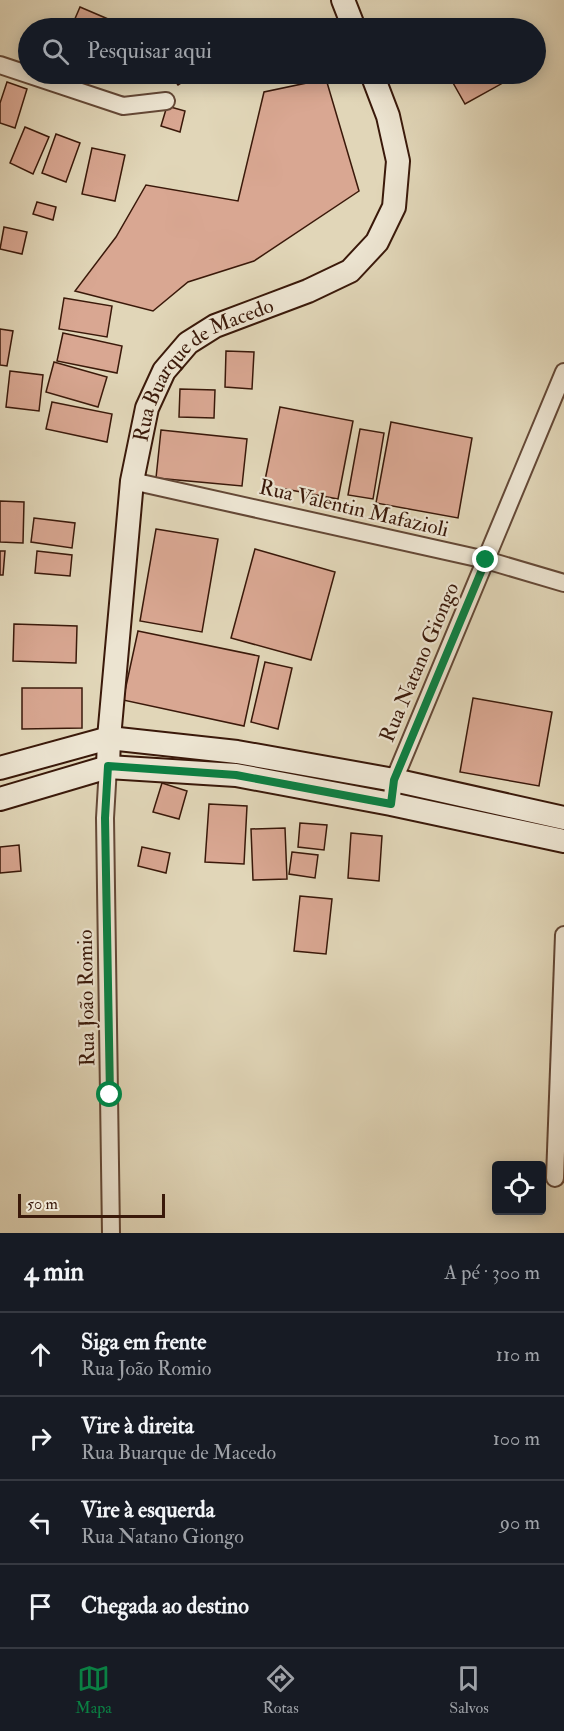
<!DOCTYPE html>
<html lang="pt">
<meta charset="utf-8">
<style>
body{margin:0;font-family:"IM FELL Double Pica",serif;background:#20242c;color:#f1f3f6}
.controls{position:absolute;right:18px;bottom:18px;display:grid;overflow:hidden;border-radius:6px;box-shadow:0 3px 15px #0003}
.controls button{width:54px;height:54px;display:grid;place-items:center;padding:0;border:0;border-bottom:2px solid #363941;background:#171b24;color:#f1f3f6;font:30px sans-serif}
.scale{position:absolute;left:18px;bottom:15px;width:147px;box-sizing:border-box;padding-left:6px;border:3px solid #3a190a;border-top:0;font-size:16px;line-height:21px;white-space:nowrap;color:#3a190a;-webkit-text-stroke:4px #ece4d1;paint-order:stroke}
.stop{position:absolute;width:18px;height:18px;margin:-14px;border:4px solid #0b8043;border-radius:50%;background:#fff}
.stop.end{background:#0b8043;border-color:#fff;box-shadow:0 2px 6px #0008}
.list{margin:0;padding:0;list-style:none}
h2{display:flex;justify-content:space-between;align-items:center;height:78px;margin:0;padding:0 24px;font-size:26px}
h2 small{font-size:20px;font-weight:400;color:#9ea1a6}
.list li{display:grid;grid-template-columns:39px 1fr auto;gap:18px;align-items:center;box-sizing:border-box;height:84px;padding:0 24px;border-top:2px solid #363941}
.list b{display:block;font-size:22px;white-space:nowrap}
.list p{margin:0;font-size:20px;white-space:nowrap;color:#9ea1a6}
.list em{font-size:20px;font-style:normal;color:#9ea1a6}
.icon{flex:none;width:33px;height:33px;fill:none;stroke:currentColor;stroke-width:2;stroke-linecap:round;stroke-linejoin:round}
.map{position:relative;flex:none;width:564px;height:1233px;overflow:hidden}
.search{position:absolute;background:#171b24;box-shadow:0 3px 15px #0003;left:18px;right:18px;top:18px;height:66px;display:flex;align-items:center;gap:15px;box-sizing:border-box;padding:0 21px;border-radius:33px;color:#9ea1a6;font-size:22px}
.sheet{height:414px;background:#171b24}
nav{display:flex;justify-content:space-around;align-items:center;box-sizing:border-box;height:84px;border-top:2px solid #363941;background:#171b24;font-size:16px;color:#9ea1a6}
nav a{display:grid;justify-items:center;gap:3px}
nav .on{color:#0b8043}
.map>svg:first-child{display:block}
.building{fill:#d9a792;stroke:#3a190a;stroke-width:1.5}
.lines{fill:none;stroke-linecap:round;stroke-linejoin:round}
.minor-casing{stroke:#644836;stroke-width:20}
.secondary-casing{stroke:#3a190a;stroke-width:26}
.minor{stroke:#ece4d1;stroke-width:16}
.secondary{stroke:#ece4d1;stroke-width:22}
.route{stroke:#0b8043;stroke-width:8}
.labels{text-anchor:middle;stroke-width:4.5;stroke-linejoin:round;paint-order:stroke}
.street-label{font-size:21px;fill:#3a190a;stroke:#ece4d1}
</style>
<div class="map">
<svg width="564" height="1233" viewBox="0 0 564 1233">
<rect width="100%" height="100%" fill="#e1d6b8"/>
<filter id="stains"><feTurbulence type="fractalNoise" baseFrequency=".00333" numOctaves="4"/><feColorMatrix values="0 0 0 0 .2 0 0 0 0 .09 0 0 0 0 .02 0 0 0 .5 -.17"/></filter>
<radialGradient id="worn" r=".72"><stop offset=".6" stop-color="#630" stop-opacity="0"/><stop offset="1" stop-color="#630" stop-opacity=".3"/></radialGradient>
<g class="building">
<path d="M80,7L108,19L104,28H71Z"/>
<path d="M170,74H195L178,85Z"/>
<path d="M448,74H519L465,104Z"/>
<path d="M326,79L359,191L254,261L188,282L153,311L75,291L116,237L146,185L238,201L264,92Z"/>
<path d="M7,82L27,89L15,128L0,123V103Z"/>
<path d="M167,106L185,111L180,132L161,126Z"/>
<path d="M25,127L49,137L33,174L10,163Z"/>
<path d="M56,134L80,143L66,182L42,173Z"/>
<path d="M92,148L125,155L115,201L82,194Z"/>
<path d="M37,202L56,207L53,220L33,214Z"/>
<path d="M4,227L27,232L22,254L0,249Z"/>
<path d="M64,298L112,306L107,337L59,329Z"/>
<path d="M0,329L13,331L7,366L0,365Z"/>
<path d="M63,333L122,346L117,373L57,361Z"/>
<path d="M226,351L254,352L252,389L225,387Z"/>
<path d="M54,362L107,377L98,407L46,392Z"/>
<path d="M10,371L43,375L39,411L6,407Z"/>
<path d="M180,389L215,390L214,418L179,417Z"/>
<path d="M52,402L112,414L107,442L46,429Z"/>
<path d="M280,407L353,421L338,499L264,485Z"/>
<path d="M391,422L472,438L458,518L376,503Z"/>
<path d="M360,429L384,433L373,499L348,495Z"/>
<path d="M161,430L247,439L242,486L156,478Z"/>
<path d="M0,501L24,502L23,543L0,542Z"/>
<path d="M34,518L75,523L72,548L31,542Z"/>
<path d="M156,529L218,539L202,632L140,621Z"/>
<path d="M255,549L335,572L311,660L231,638Z"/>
<path d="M0,551H5L3,575H0Z"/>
<path d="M37,551L72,555L70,576L35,573Z"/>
<path d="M14,624L77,626L76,663L13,661Z"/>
<path d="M138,631L259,656L244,726L123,700Z"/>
<path d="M265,662L292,668L278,729L251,722Z"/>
<path d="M22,688H82V728L22,729Z"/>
<path d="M473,698L552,712L539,786L460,772Z"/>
<path d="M162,783L187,791L179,819L153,812Z"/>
<path d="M209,804L247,806L244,864L205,862Z"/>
<path d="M300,823L327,825L324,850L298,847Z"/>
<path d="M285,828L287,879L253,880L251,829Z"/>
<path d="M351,833L382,836L379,881L348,878Z"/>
<path d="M19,845L21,871L0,873V847Z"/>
<path d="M142,847L170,853L166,873L138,866Z"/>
<path d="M292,852L318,855L315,878L289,874Z"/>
<path d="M300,896L332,899L326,954L294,951Z"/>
</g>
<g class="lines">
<g class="minor-casing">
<g id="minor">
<path d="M0,65L123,106L166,101"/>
<path d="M132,481L486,560L564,583"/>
<path d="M108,767L105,818L111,1233"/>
<path d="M391,804L394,780L564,372"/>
<path d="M555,1178L564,935"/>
</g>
</g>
<g class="secondary-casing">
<g id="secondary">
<path d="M343,0L354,28"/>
<path id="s1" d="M108,767L109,738L132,481L147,408L164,371L188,343L215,326L308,291L350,271L377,242L394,207L398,161L388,116L372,74"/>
<path d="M0,768L109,738L237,752L394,780L564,818"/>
<path d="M0,799L108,767L236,775L391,804L564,841"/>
</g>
</g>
<use href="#minor" class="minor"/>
<use href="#secondary" class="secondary"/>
</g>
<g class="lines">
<path class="route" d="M110,1095L105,818L108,766L236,775L391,804L394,780L486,560"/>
</g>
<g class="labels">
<g class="street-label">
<text dy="7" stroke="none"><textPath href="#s1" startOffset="430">Rua Buarque de Macedo</textPath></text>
<text transform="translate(354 508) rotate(13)" y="7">Rua Valentin Mafazioli</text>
<text transform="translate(419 662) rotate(-67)" y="7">Rua Natano Giongo</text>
<text transform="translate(86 998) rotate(-91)" y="7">Rua João Romio</text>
</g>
</g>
<rect width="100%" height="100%" filter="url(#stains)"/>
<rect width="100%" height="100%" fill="url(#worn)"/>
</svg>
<div class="controls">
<button><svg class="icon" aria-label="locate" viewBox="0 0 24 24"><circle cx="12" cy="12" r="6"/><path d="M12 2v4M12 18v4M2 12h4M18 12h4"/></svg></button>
</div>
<div class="scale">50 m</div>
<div class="stop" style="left:110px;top:1095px"></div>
<div class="stop end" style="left:486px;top:560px"></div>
<div class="search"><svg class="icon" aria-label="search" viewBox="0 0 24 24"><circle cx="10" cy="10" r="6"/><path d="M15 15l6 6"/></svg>Pesquisar aqui</div>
</div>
<section class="sheet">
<h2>4 min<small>A pé · 300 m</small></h2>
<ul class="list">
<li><svg class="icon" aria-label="ahead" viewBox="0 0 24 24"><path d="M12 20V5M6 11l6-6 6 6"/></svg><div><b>Siga em frente</b><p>Rua João Romio</p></div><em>110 m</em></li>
<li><svg class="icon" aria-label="right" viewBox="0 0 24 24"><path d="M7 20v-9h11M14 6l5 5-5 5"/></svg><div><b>Vire à direita</b><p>Rua Buarque de Macedo</p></div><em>100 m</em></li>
<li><svg class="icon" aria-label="left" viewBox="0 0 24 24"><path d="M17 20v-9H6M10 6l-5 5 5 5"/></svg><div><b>Vire à esquerda</b><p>Rua Natano Giongo</p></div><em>90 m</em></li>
<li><svg class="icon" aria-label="arrive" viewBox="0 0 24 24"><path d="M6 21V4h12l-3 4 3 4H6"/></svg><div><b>Chegada ao destino</b></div></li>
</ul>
</section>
<nav>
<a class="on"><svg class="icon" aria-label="map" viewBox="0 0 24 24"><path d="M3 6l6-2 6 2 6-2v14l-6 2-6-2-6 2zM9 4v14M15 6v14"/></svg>Mapa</a>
<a><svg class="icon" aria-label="directions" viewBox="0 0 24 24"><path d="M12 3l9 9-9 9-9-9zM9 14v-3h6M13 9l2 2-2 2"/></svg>Rotas</a>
<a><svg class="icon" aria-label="saved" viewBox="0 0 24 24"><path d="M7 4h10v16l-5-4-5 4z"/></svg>Salvos</a>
</nav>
